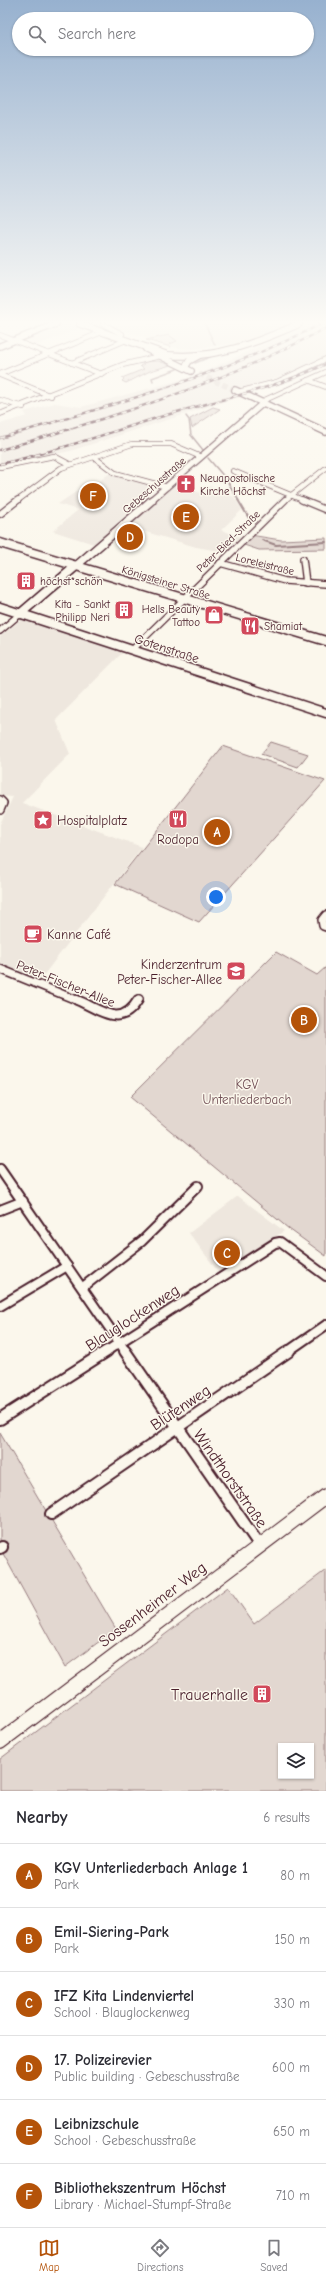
<!DOCTYPE html>
<meta charset="utf-8">
<style>
body{margin:0;font-family:"Comic Neue",sans-serif;background:#f2f2f3;color:#2b2b33}
.controls{position:absolute;right:12px;bottom:12px;display:grid;overflow:hidden;border-radius:0px;box-shadow:0 1px 3px #0004}
.controls button{width:36px;height:36px;display:grid;place-items:center;padding:0;border:0;border-bottom:1px solid #e1e1e2;background:#fff;color:#2b2b33;font:20px sans-serif}
.you{position:absolute;left:216px;top:897px;width:14px;height:14px;margin:-10px;border:3px solid #fff;border-radius:50%;background:#1a73e8;box-shadow:0 0 0 6px #1a73e833}
.badge{display:grid;place-items:center;width:26px;height:26px;border-radius:50%;background:#b45309;color:#fff;font-size:13px;font-weight:700}
.pin{position:absolute;translate:-50% -50%;border:2px solid #fff;box-shadow:0 1px 4px #0006}
.list{margin:0;padding:0;list-style:none}
h2{display:flex;justify-content:space-between;align-items:center;height:52px;margin:0;padding:0 16px;font-size:17px}
h2 small{font-size:13px;font-weight:400;color:#7c7c81}
.list li{display:grid;grid-template-columns:26px 1fr auto;gap:12px;align-items:center;box-sizing:border-box;height:64px;padding:0 16px;border-top:1px solid #e1e1e2}
.list b{display:block;font-size:15px;white-space:nowrap}
.list p{margin:0;font-size:13px;white-space:nowrap;color:#7c7c81}
.list em{font-size:13px;font-style:normal;color:#7c7c81}
.icon{flex:none;width:22px;height:22px;fill:none;stroke:currentColor;stroke-width:2;stroke-linecap:round;stroke-linejoin:round}
.map{position:relative;flex:none;width:326px;height:1791px;overflow:hidden}
.search{position:absolute;background:#fff;box-shadow:0 1px 3px #0004;left:12px;right:12px;top:12px;height:44px;display:flex;align-items:center;gap:10px;box-sizing:border-box;padding:0 14px;border-radius:22px;color:#7c7c81;font-size:15px}
.sheet{height:436px;background:#fff}
nav{display:flex;justify-content:space-around;align-items:center;box-sizing:border-box;height:56px;border-top:1px solid #e1e1e2;background:#fff;font-size:11px;color:#7c7c81}
nav a{display:grid;justify-items:center;gap:2px}
nav .on{color:#b45309}
.map>svg:first-child{display:block}
.built{fill:#eee7de}
.green{fill:#e2d7d0;stroke:#967b7e;fill-rule:evenodd}
.lines{fill:none;stroke-linecap:round;stroke-linejoin:round}
.stream-far1{stroke:#907477;stroke-width:1.5}
.stream{stroke:#907477;stroke-width:2}
.tertiary-tunnel{stroke:#d8ccc5;stroke-width:5.5;stroke-dasharray:5.5 3;stroke-linecap:butt}
.minor-far4-casing{stroke:#4a1f2b;stroke-width:6}
.minor-far3-casing{stroke:#4a1f2b;stroke-width:8}
.minor-far2-casing{stroke:#4a1f2b;stroke-width:10}
.minor-far1-casing{stroke:#4a1f2b;stroke-width:12}
.minor-casing{stroke:#4a1f2b;stroke-width:14}
.tertiary-far2-casing{stroke:#4a1f2b;stroke-width:8}
.tertiary-far1-casing{stroke:#4a1f2b;stroke-width:10}
.tertiary-casing{stroke:#4a1f2b;stroke-width:16}
.secondary-far1-casing{stroke:#4a1f2b;stroke-width:8}
.secondary-casing{stroke:#4a1f2b;stroke-width:11}
.minor-far4{stroke:#fbf7ec;stroke-width:4.5}
.minor-far3{stroke:#fbf7ec;stroke-width:5.5}
.minor-far2{stroke:#fbf7ec;stroke-width:7}
.minor-far1{stroke:#fbf7ec;stroke-width:8}
.minor{stroke:#fbf7ec;stroke-width:10}
.tertiary-far2{stroke:#fbf7ec;stroke-width:5.5}
.tertiary-far1{stroke:#fbf7ec;stroke-width:7}
.tertiary{stroke:#fbf7ec;stroke-width:14}
.secondary-far1{stroke:#fbf7ec;stroke-width:6}
.secondary{stroke:#fbf7ec;stroke-width:8}
.rail-casing{stroke:#4a1f2b;stroke-width:2.5}
.rail{stroke:#fbf7ec;stroke-width:1.5;stroke-dasharray:4.5;stroke-linecap:butt}
.labels{text-anchor:middle;stroke-width:3;stroke-linejoin:round;paint-order:stroke}
.far-poi-label{font-size:11px;fill:#4a1f2b;stroke:#fbf7ec;text-anchor:start}
.far-street-label{font-size:11px;fill:#4a1f2b;stroke:#fbf7ec}
.street-label{font-size:13px;fill:#4a1f2b;stroke:#fbf7ec}
.poi-label{font-size:13px;fill:#4a1f2b;stroke:#fbf7ec;text-anchor:start}
.park-label{font-size:13px;fill:#704d54;stroke:#fbf7ec}
.near-street-label{font-size:16px;fill:#4a1f2b;stroke:#fbf7ec}
.near-poi-label{font-size:16px;fill:#4a1f2b;stroke:#fbf7ec;text-anchor:end}
</style>
<div class="map">
<svg width="326" height="1791" viewBox="0 0 326 1791">
<rect width="100%" height="100%" fill="#fbf7ec"/>
<filter id="ink" filterUnits="userSpaceOnUse"><feTurbulence type="fractalNoise" baseFrequency=".025" numOctaves="2"/><feDisplacementMap in="SourceGraphic" scale="8" xChannelSelector="R" yChannelSelector="G"/><feConvolveMatrix kernelMatrix="1 2 1 2 8 2 1 2 1" color-interpolation-filters="sRGB"/></filter>
<g filter="url(#ink)">
<g class="built">
<path d="M70,324L81,328L35,346L19,340L58,325Z"/>
<path d="M105,324H289L245,342L193,349L177,348Z"/>
<path d="M309,324H326V356L280,377L232,391L239,397L70,451L0,466V424L27,416L24,412L55,403L81,407L194,376Z"/>
<path d="M326,362V365L297,379L256,392L253,390L292,379Z"/>
<path d="M110,473L157,486L94,544L53,531L78,510L58,504L89,483L95,484Z"/>
<path d="M173,485L201,493L210,486L234,497L242,510L221,530L241,537L225,552L196,547L136,529L139,526L131,524Z"/>
<path d="M22,619L123,652L56,720L70,754L22,803L142,847L39,981L0,965V824L13,797L0,796V637Z"/>
<path d="M238,1196L284,1231L219,1273L189,1233Z"/>
</g>
<g class="green">
<path d="M169,335L177,341L170,344L171,347L146,340Z"/>
<path d="M158,361L171,365L150,371L126,383L122,381L124,379L122,378L144,369L140,366L144,364L140,362Z"/>
<path d="M213,407L220,409L192,428L190,419Z"/>
<path d="M250,535L281,540L326,538V549L259,550L241,544Z"/>
<path d="M271,742L308,754L298,767L261,754Z"/>
<path d="M223,746L325,781L199,922L115,884Z"/>
<path d="M276,952L317,975L326,967V1256L289,1229L130,1097Z"/>
<path d="M0,1433L116,1629L65,1667L0,1548Z"/>
<path d="M326,1570V1791H0V1759L228,1587L254,1624ZM281,1746H311V1776H281Z"/>
</g>
<g class="lines">
<g class="stream-far1">
<path d="M205,324L215,345"/>
<path d="M195,363L215,355"/>
<path d="M153,381L152,378L177,369"/>
<path d="M186,416L189,420L191,435L203,450"/>
<path d="M208,458L226,479L239,501"/>
</g>
<g class="stream">
<path d="M238,500L250,520"/>
<path d="M262,540L276,545L326,542"/>
</g>
<path class="tertiary-tunnel" d="M199,374L235,390"/>
<g class="minor-far4-casing">
<g id="minor-far4">
<path d="M103,324L122,334"/>
<path d="M0,335L101,374"/>
<path d="M72,363L126,340"/>
<path d="M0,374L102,332"/>
<path d="M0,375L51,396"/>
<path d="M308,380L326,387"/>
<path d="M238,392L277,382L326,359"/>
<path d="M0,400L23,407"/>
<path d="M262,404L265,400L326,372"/>
<path d="M0,414L122,365L164,355"/>
<path d="M94,457L115,473L167,487"/>
<path d="M0,467L54,456L69,464"/>
<path d="M233,471L305,501"/>
<path d="M17,501L61,468L132,444H171L201,457"/>
<path d="M284,501L326,468"/>
</g>
</g>
<g class="minor-far3-casing">
<g id="minor-far3">
<path d="M302,500L326,510"/>
<path d="M0,514L18,500"/>
<path d="M303,559L306,583"/>
<path d="M220,563L285,581L326,584"/>
<path d="M0,631L20,614"/>
<path d="M132,650L285,500"/>
</g>
</g>
<g class="minor-far2-casing">
<g id="minor-far2">
<path d="M0,800L3,803L0,810"/>
<path d="M326,915L322,920L323,926L326,927"/>
<path d="M0,969L79,1001"/>
<path d="M138,1001L139,999"/>
</g>
</g>
<g class="minor-far1-casing">
<g id="minor-far1">
<path d="M77,1000C101,1010 121,1029 138,1000"/>
<path d="M0,1169L126,1352"/>
<path d="M0,1210L23,1201"/>
<path d="M83,1287L142,1241L198,1186"/>
<path d="M0,1306L67,1266"/>
<path d="M105,1352L275,1243L280,1242L326,1276"/>
<path d="M287,1352L326,1325"/>
</g>
</g>
<g class="minor-casing">
<g id="minor">
<path d="M125,1351L260,1546"/>
<path d="M0,1419L107,1351"/>
<path d="M51,1514L289,1351"/>
<path d="M0,1548L2,1547"/>
</g>
</g>
<g class="tertiary-far2-casing">
<g id="tertiary-far2">
<path d="M0,346L56,324"/>
<path d="M146,349L191,371"/>
<path d="M186,366L189,361L200,355"/>
<path d="M235,390L326,432"/>
<path d="M150,501L262,404"/>
</g>
</g>
<g class="tertiary-far1-casing">
<path id="tertiary-far1" d="M76,566L152,500"/>
</g>
<g class="tertiary-casing">
<path id="tertiary" d="M0,1742L326,1496"/>
</g>
<g class="secondary-far1-casing">
<path id="secondary-far1" d="M80,324L168,355C214,360 258,342 299,324"/>
</g>
<g class="secondary-casing">
<g id="secondary">
<path d="M0,543L326,641"/>
<path d="M0,607L326,713"/>
<path d="M20,614L76,566"/>
</g>
</g>
<use href="#minor-far4" class="minor-far4"/>
<use href="#minor-far3" class="minor-far3"/>
<use href="#minor-far2" class="minor-far2"/>
<use href="#minor-far1" class="minor-far1"/>
<use href="#minor" class="minor"/>
<use href="#tertiary-far2" class="tertiary-far2"/>
<use href="#tertiary-far1" class="tertiary-far1"/>
<use href="#tertiary" class="tertiary"/>
<use href="#secondary-far1" class="secondary-far1"/>
<use href="#secondary" class="secondary"/>
<g class="rail-casing">
<g id="rail">
<path d="M0,438C109,406 217,377 319,325"/>
<path d="M0,450C112,417 223,384 326,328"/>
<path d="M0,464C58,451 113,431 170,414C222,399 276,388 326,364"/>
</g>
</g>
<use href="#rail" class="rail"/>
</g>
</g>
<linearGradient id="sky" x2="0" y2="1"><stop stop-color="#97b1cf"/><stop offset="0.56" stop-color="#fdfbf6"/><stop offset="1" stop-color="#fdfbf6" stop-opacity="0"/></linearGradient>
<rect width="326" height="575" fill="url(#sky)"/>
<defs>
<g id="church-square" transform="scale(1)"><rect x="-9" y="-9" width="18" height="18" rx="4" fill="#d1495b" stroke="#fbf7ec"/><path d="M-1.2-6h2.4v3.5h3.3v2.4h-3.3V6h-2.4V-.1h-3.3v-2.4h3.3Z" fill="#fff"/></g>
<g id="building-square" transform="scale(1)"><rect x="-9" y="-9" width="18" height="18" rx="4" fill="#d1495b" stroke="#fbf7ec"/><path d="M-4-6H4V6H1V3H-1V6H-4ZM-2.5-4.3h1.7v1.8h-1.7ZM.8-4.3h1.7v1.8H.8ZM-2.5-1h1.7V.8h-1.7ZM.8-1h1.7V.8H.8Z" fill="#fff"/></g>
<g id="shop-square" transform="scale(1)"><rect x="-9" y="-9" width="18" height="18" rx="4" fill="#d1495b" stroke="#fbf7ec"/><path d="M-5-2.5h2.3a2.7 3.5 0 0 1 5.4 0H5L5.5 6h-11ZM-1.5-2.5h3a1.5 2.3 0 0 0-3 0Z" fill="#fff"/></g>
<g id="restaurant-square" transform="scale(1)"><rect x="-9" y="-9" width="18" height="18" rx="4" fill="#d1495b" stroke="#fbf7ec"/><path d="M-5-6h1v4h1v-4h1v4h1v-4h1v5L-1.5 .5V6h-2V.5L-5-1ZM5-6V6H3V1.5H1.5Q1.5-4 5-6Z" fill="#fff"/></g>
<g id="sight-square" transform="scale(1)"><rect x="-9" y="-9" width="18" height="18" rx="4" fill="#d1495b" stroke="#fbf7ec"/><path d="M0-6L1.8-2.2L6-1.7L2.9 1.2L3.7 5.4L0 3.3L-3.7 5.4L-2.9 1.2L-6-1.7L-1.8-2.2Z" fill="#fff"/></g>
<g id="cafe-square" transform="scale(1)"><rect x="-9" y="-9" width="18" height="18" rx="4" fill="#d1495b" stroke="#fbf7ec"/><path d="M-5.5-4.5H6V0H3Q3 3.5 0 3.5H-2.5Q-5.5 3.5-5.5 0ZM3-3.2v2h1.7v-2ZM-6 4.5H4V6H-6Z" fill="#fff"/></g>
<g id="school-square" transform="scale(1)"><rect x="-9" y="-9" width="18" height="18" rx="4" fill="#d1495b" stroke="#fbf7ec"/><path d="M0-5L7-2L0 1L-7-2ZM-4 1L0 2.5L4 1V4Q0 6-4 4Z" fill="#fff"/></g>
</defs>
<g fill-rule="evenodd">
<use href="#church-square" x="186" y="484"/>
<use href="#building-square" x="26" y="581"/>
<use href="#building-square" x="124" y="610"/>
<use href="#shop-square" x="214" y="615"/>
<use href="#restaurant-square" x="250" y="626"/>
<use href="#restaurant-square" x="178" y="819"/>
<use href="#sight-square" x="43" y="820"/>
<use href="#cafe-square" x="33" y="934"/>
<use href="#school-square" x="236" y="971"/>
<use href="#building-square" x="262" y="1694"/>
</g>
<g class="labels">
<g class="far-poi-label">
<text x="200" y="482">Neuapostolische<tspan x="200" dy="13">Kirche Höchst</tspan></text>
<text x="40" y="585">höchst*schön</text>
<text x="110" y="608" text-anchor="end">Kita - Sankt<tspan x="110" dy="13">Philipp Neri</tspan></text>
<text x="200" y="613" text-anchor="end">Hells Beauty<tspan x="200" dy="13">Tattoo</tspan></text>
<text x="264" y="630">Shamiat</text>
</g>
<g class="far-street-label">
<text transform="translate(154 485) rotate(-41)" y="4">Gebeschusstraße</text>
<text transform="translate(228 541) rotate(-44)" y="4">Peter-Bied-Straße</text>
<text transform="translate(265 564) rotate(14)" y="4">Loreleistraße</text>
<text transform="translate(166 582) rotate(17)" y="4">Königsteiner Straße</text>
</g>
<g class="street-label">
<text transform="translate(167 648) rotate(18)" y="5">Gotenstraße</text>
<text transform="translate(66 983) rotate(22)" y="5">Peter-Fischer-Allee</text>
</g>
<g class="poi-label">
<text x="57" y="825">Hospitalplatz</text>
<text x="178" y="844" text-anchor="middle">Rodopa</text>
<text x="47" y="939">Kanne Café</text>
<text x="222" y="969" text-anchor="end">Kinderzentrum<tspan x="222" dy="15">Peter-Fischer-Allee</tspan></text>
</g>
<g class="park-label">
<text x="247" y="1089">KGV<tspan x="247" dy="15">Unterliederbach</tspan></text>
</g>
<g class="near-street-label">
<text transform="translate(132 1317) rotate(-33)" y="6">Blauglockenweg</text>
<text transform="translate(180 1407) rotate(-34)" y="6">Blütenweg</text>
<text transform="translate(231 1478) rotate(55)" y="6">Windthorststraße</text>
<text transform="translate(152 1604) rotate(-37)" y="6">Sossenheimer Weg</text>
</g>
<g class="near-poi-label">
<text x="248" y="1700">Trauerhalle</text>
</g>
</g>
</svg>
<div class="controls">
<button><svg class="icon" aria-label="layers" viewBox="0 0 24 24"><path d="M12 4l9 5-9 5-9-5zM3 14l9 5 9-5"/></svg></button>
</div>
<div class="you"></div>
<div class="pin badge" style="left:217px;top:832px">A</div>
<div class="pin badge" style="left:304px;top:1020px">B</div>
<div class="pin badge" style="left:227px;top:1253px">C</div>
<div class="pin badge" style="left:130px;top:537px">D</div>
<div class="pin badge" style="left:186px;top:517px">E</div>
<div class="pin badge" style="left:93px;top:496px">F</div>
<div class="search"><svg class="icon" aria-label="search" viewBox="0 0 24 24"><circle cx="10" cy="10" r="6"/><path d="M15 15l6 6"/></svg>Search here</div>
</div>
<section class="sheet">
<h2>Nearby<small>6 results</small></h2>
<ul class="list">
<li><span class="badge">A</span><div><b>KGV Unterliederbach Anlage 1</b><p>Park</p></div><em>80 m</em></li>
<li><span class="badge">B</span><div><b>Emil-Siering-Park</b><p>Park</p></div><em>150 m</em></li>
<li><span class="badge">C</span><div><b>IFZ Kita Lindenviertel</b><p>School · Blauglockenweg</p></div><em>330 m</em></li>
<li><span class="badge">D</span><div><b>17. Polizeirevier</b><p>Public building · Gebeschusstraße</p></div><em>600 m</em></li>
<li><span class="badge">E</span><div><b>Leibnizschule</b><p>School · Gebeschusstraße</p></div><em>650 m</em></li>
<li><span class="badge">F</span><div><b>Bibliothekszentrum Höchst</b><p>Library · Michael-Stumpf-Straße</p></div><em>710 m</em></li>
</ul>
</section>
<nav>
<a class="on"><svg class="icon" aria-label="map" viewBox="0 0 24 24"><path d="M3 6l6-2 6 2 6-2v14l-6 2-6-2-6 2zM9 4v14M15 6v14"/></svg>Map</a>
<a><svg class="icon" aria-label="directions" viewBox="0 0 24 24"><path d="M12 3l9 9-9 9-9-9zM9 14v-3h6M13 9l2 2-2 2"/></svg>Directions</a>
<a><svg class="icon" aria-label="saved" viewBox="0 0 24 24"><path d="M7 4h10v16l-5-4-5 4z"/></svg>Saved</a>
</nav>
